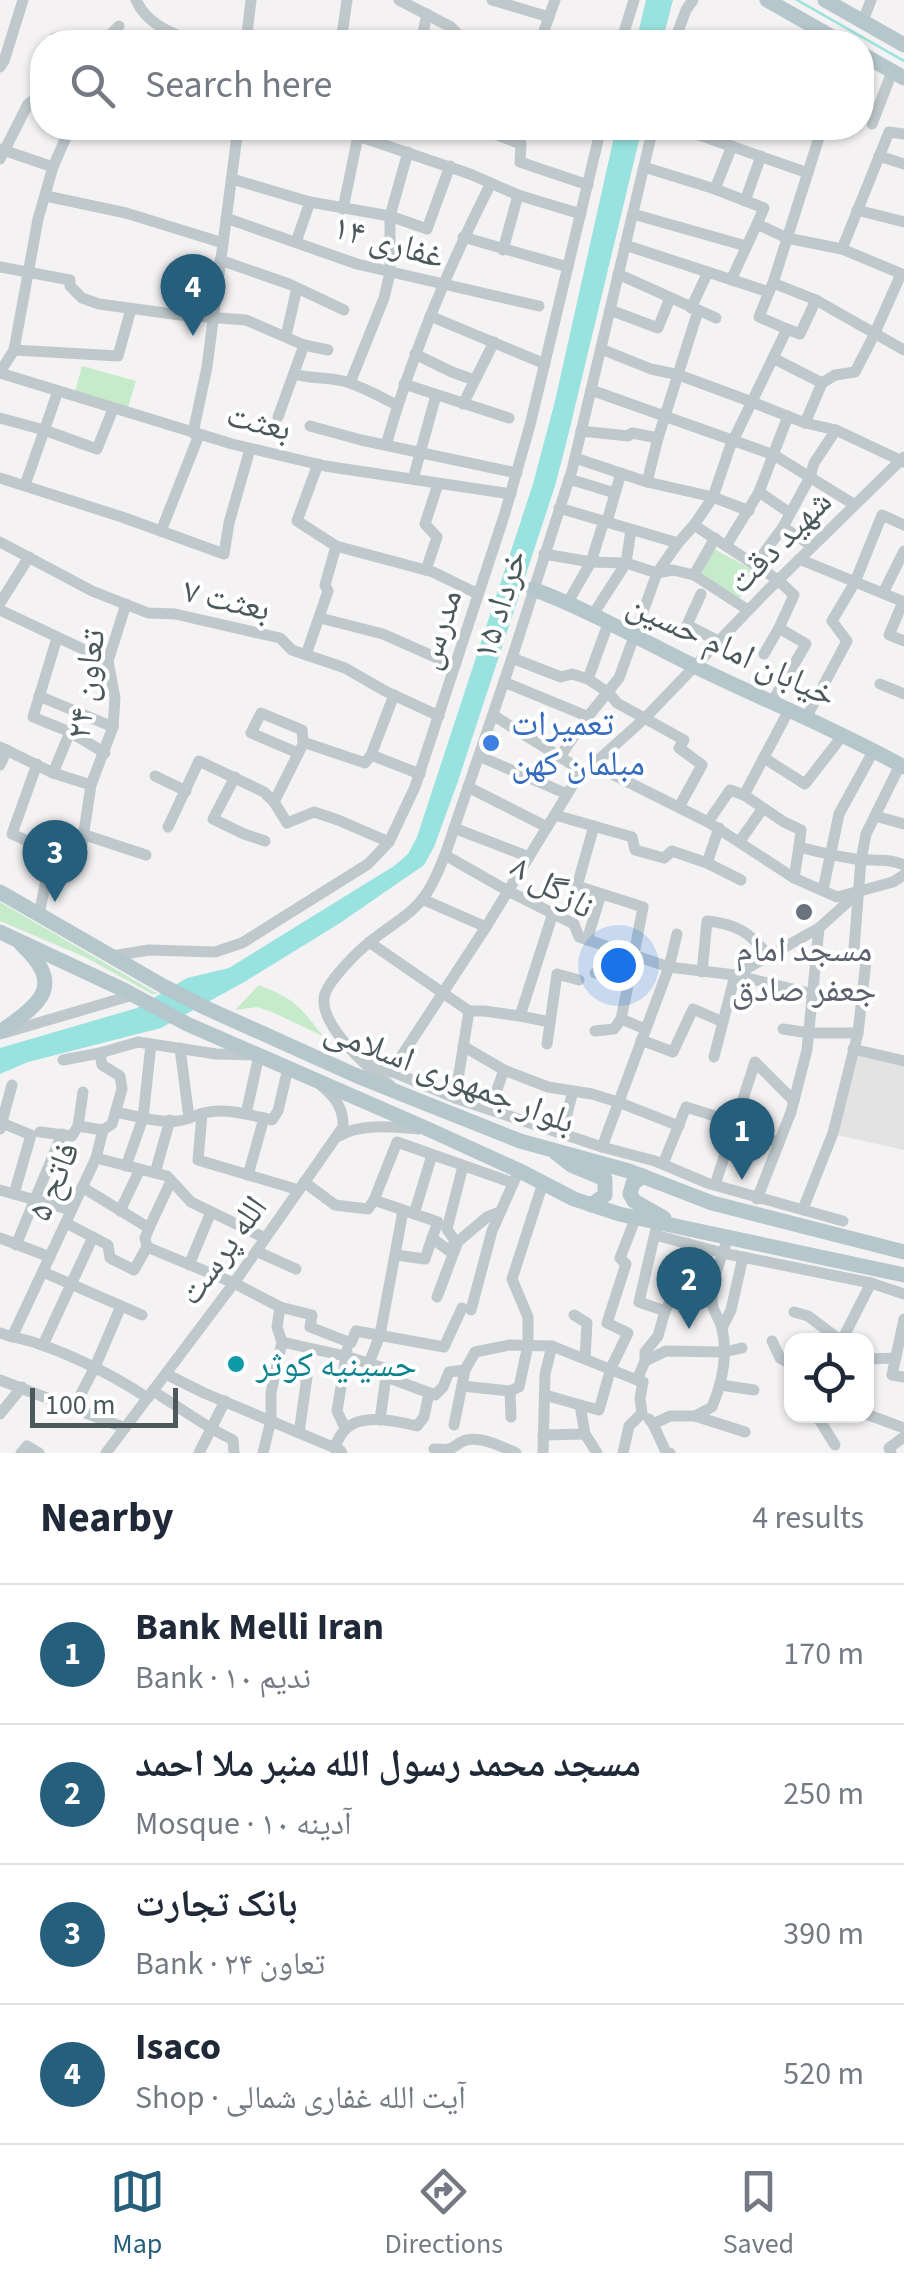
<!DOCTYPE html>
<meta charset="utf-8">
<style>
body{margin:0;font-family:"Source Sans 3","Noto Naskh Arabic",sans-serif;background:#f2f2f3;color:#1f2937}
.controls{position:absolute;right:30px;bottom:30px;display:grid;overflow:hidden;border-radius:20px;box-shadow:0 2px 8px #0004}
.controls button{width:90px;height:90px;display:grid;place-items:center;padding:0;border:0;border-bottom:2px solid #e0e1e3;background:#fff;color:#1f2937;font:50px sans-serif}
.scale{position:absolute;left:30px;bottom:25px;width:148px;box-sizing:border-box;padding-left:10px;border:5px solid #4b595d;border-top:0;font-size:28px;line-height:35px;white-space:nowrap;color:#4b595d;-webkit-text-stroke:8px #fff;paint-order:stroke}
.you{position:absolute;left:618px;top:965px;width:35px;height:35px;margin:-25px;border:8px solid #fff;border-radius:50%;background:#1a73e8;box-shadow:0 0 0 15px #1a73e833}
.badge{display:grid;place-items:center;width:65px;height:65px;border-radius:50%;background:#265f7c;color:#fff;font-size:32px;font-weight:700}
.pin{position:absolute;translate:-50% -82px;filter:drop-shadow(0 2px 5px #0008)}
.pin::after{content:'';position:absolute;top:52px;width:35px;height:30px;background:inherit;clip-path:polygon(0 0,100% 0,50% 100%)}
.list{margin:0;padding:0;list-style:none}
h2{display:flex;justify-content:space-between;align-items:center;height:130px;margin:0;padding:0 40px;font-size:42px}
h2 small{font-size:32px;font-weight:400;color:#747a83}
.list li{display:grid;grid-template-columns:65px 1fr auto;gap:30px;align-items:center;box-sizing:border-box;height:140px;padding:0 40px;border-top:2px solid #e0e1e3}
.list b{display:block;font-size:38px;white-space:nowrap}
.list p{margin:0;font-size:32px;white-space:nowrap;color:#747a83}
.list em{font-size:32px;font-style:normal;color:#747a83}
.icon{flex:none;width:55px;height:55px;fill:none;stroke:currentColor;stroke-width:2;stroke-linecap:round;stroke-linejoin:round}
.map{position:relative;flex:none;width:904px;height:1453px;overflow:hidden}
.search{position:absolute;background:#fff;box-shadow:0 2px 8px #0004;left:30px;right:30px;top:30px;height:110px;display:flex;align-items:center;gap:25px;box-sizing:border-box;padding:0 35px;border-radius:40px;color:#747a83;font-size:38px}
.sheet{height:690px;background:#fff}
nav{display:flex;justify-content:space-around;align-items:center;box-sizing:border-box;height:140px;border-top:2px solid #e0e1e3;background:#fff;font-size:28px;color:#747a83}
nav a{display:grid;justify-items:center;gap:5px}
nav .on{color:#265f7c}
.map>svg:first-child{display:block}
.education{fill:#e4e3e4}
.green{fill:#c6ebcb}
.water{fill:#98e3df}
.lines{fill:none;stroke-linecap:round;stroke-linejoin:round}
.stream{stroke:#98e3df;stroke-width:2.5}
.minor{stroke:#bfc9cc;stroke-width:11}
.major{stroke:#b5c7cd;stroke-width:15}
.shop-dot{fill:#3f7fe0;stroke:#fff;stroke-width:4}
.worship-dot{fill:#6b7280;stroke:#fff;stroke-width:4}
.culture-dot{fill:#0f9aa8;stroke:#fff;stroke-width:4}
.labels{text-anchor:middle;stroke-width:8;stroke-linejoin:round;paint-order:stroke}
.street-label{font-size:35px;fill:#4b595d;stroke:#fff}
.shop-label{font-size:35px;fill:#366cbe;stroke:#fff;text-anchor:start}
.worship-label{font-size:35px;fill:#5b616d;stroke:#fff}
.culture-label{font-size:35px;fill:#0d838f;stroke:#fff;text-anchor:start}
</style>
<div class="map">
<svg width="904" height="1453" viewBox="0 0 904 1453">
<rect width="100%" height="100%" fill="#f4f2f2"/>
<path class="education" d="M859,1052L904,1064V1150L837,1135Z"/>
<g class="green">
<path d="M82,366L136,381L128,407L75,392Z"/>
<path d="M714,549L755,571L740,598L700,576Z"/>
<path d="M0,902L158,994H152L85,957L0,921Z"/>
<path d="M259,985C298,1001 298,1005 323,1036L272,1012L257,1007L235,1010Z"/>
</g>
<g class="water">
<path d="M646,0H673L662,42H636Z"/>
<path d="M616,128H642L567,440L555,486L457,784L434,847L424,865L340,923L246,981L161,1028L28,1062L0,1074V1048L137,1008L187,978L229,968L394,866L408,854L417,837L533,484L555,401Z"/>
</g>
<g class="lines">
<path class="stream" d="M797,0L904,61"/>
<g class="minor">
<path d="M136,0C147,25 174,35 198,42"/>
<path d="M399,0L451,27L465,42"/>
<path d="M492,0L549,17"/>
<path d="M863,21L871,0"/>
<path d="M55,38L62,42"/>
<path d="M103,42L119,26"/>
<path d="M246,42L251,0"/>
<path d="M341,42L347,0"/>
<path d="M421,42L427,14"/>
<path d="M540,42L555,0"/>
<path d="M621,42L634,0"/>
<path d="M674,42L686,10L693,0"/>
<path d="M810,42L816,28"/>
<path d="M0,67L4,61L23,0"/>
<path d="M872,124L892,72"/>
<path d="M479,128L521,144L520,162L588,185"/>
<path d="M679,128L808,173"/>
<path d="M238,129L269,134L291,133L310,128L330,129L358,136L470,174L518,195L581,214"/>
<path d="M0,149L53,167"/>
<path d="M879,156L904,164"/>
<path d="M0,159L28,104L42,94"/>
<path d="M644,167L715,189L764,208L757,224L787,238L842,249L904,275"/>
<path d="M232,179L310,202L390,216L427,229L450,166"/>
<path d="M715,189L732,146"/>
<path d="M46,196L126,213L223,243"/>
<path d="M745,201L761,156"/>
<path d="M343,209L358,136"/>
<path d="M857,210L904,222"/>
<path d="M633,214L746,246"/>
<path d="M226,218L357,264L539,306"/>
<path d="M463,237L568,267"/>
<path d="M296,242L310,202"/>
<path d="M625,245L769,292L773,283L816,300L904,350"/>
<path d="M842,249L889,132L904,134"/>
<path d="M503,250L518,195"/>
<path d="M220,260L289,284L344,310"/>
<path d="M0,267L70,280V286L82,298L99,304L180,315L246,320L304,345L328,350"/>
<path d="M618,274L716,318"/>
<path d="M731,280L757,224"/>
<path d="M773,283L822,128"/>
<path d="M691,308L708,272"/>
<path d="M610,310L658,328L670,298"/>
<path d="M430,316L545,364"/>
<path d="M787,329L800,334L816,300"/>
<path d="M286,336L297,288"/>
<path d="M601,349L651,369L679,375L752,402L805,423L836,430L904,462"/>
<path d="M14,350L118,356L131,309"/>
<path d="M415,354L452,372L474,380"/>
<path d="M773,358L822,383L835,375L855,372L874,335L901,274"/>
<path d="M0,372L14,350L38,219L53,167L70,128"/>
<path d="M0,373L232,444L325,466L511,494"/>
<path d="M294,374C312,379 326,377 343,381C362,386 380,397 397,405"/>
<path d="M350,383L384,298L390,273V216L408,152"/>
<path d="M404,384L509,418"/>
<path d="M591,390L774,455L855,505"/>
<path d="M463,404L494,342"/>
<path d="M278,417L304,345"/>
<path d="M0,418L44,430L97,449L113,409"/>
<path d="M805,423L822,383"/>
<path d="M310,426L361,440L517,473"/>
<path d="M581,431L628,436L632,433L658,438"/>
<path d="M193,433L207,367L238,128"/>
<path d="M386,445C412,354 448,268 491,183"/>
<path d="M575,458L647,482L713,497L749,511"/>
<path d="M318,464L297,521L336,546L433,572L478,594"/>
<path d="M0,478L122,517L224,554L229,523L250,449"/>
<path d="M413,479L436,395"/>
<path d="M569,479L615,493"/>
<path d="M647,482L658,438L698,311"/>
<path d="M25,485L58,391"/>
<path d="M759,492L790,513"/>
<path d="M559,508L678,543L694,525L713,497L730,447L787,329L759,317L769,292"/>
<path d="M694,525L778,580L794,595L779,628L806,644L772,702"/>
<path d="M783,527L812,546"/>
<path d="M161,531L199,435"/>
<path d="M0,542L92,591L148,613L175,614L280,638L292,650L345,668L385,691L439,716"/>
<path d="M726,546L759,492L788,416"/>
<path d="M544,554L591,562L626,563L657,573L673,570L694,575L748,610"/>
<path d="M799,559L904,602"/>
<path d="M755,565L783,527L810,477L814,463L836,430"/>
<path d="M426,570L437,537L425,524L438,484"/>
<path d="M694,575L715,538"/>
<path d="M883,593L904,551"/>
<path d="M701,594L687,625L718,641"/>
<path d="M568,602L591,562L602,527L608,518L621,473"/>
<path d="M903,602L889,635L904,641"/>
<path d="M0,603L29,557"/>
<path d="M0,610L108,661"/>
<path d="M592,616L626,563L631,530"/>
<path d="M320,618L383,634L455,666"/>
<path d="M57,638L33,717L70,732L105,753"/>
<path d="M764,654L779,628"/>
<path d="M306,655L328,591L325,585L336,546"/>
<path d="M512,658L561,677L572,674L588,679L609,693L617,703L684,740L679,748L702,765L679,807"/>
<path d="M588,679L608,624"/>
<path d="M504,682L589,717"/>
<path d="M880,684L904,694"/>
<path d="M39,696L113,727"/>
<path d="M493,715L584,772"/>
<path d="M806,718L847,641L832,621L855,582L882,515L904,525"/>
<path d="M0,747L53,773L91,785"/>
<path d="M298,753L251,733L261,713L302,730L303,742L365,763L371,755L420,774"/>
<path d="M371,755L394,695"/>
<path d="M479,756L567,794"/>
<path d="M560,757L582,724L619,678L657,573L678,543"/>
<path d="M764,758L805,784L843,735"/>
<path d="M37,764L12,834L52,852"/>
<path d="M592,764L708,822L794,878L837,897L860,891"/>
<path d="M0,765L7,750"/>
<path d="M53,773L70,732"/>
<path d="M155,776L186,791"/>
<path d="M235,777L213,819L244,834L265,841"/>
<path d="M468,787L547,827"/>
<path d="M744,795L784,822L801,830L799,847C818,852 836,856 855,859C872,861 889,858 904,865"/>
<path d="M274,802L301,748"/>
<path d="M555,815L632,837L635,850L664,858L672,851L707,863L741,880"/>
<path d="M875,816L904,824"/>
<path d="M708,822L730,790L744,795L789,710"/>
<path d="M594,826L577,886L643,907L629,981"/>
<path d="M168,827L199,761L264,792L274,802L287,823L314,812L338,820L389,842"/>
<path d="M454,828L529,857"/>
<path d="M85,835L146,855"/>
<path d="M740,841L763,808"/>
<path d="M445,855L508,891L574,924L579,937L669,967L735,975L813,994"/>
<path d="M707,863L719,828"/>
<path d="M794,878L799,847"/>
<path d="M823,890L839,814L874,750"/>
<path d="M422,899L486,927"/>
<path d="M39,914L52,852L80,858L91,785L113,727L115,698L108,661L126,604"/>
<path d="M587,940L601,894"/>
<path d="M369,942L469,1011"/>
<path d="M112,956L149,950L215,952L242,943L368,864L389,842L415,787L505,513L530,425L601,128"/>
<path d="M702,972L707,921C737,924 749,932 768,955"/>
<path d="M595,973L629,981L621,1019L645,1029"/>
<path d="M520,1016L550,1022"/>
<path d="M783,1029L809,1033H858"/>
<path d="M595,1031L614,1029L621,1019"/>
<path d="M4,1033L133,995"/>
<path d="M641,1040L673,1052L693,1009L723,1022"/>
<path d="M547,1044L557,974L579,980"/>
<path d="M463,1046L504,1070L548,1087L592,1094L618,1102L679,1126"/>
<path d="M180,1048L189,1118"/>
<path d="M853,1049L904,1061"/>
<path d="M714,1057L735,975L819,928L860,891L893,882L904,875"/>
<path d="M63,1060L100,1053L138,1042L216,1054L259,1055L246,1114"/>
<path d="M369,1062L455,1098L602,1147L655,1161L707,1183L843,1221"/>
<path d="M391,1072L486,927L576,780L645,718L766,592L904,457"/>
<path d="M390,1085C369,1069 316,1023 325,994C330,979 358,951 371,941C388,927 411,915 424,897C434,884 439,869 445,855L512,658L572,470L653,128"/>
<path d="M455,1098L469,1011H484L520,1016L553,913"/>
<path d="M490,1109L504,1070"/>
<path d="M116,1112C135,1116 158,1123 178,1121C189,1120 198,1113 209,1112C227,1109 246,1114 264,1118"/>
<path d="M202,1114L198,1160L299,1190"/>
<path d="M78,1126L83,1092"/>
<path d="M0,1129L12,1085"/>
<path d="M40,1132L72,1136L78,1126L103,1130"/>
<path d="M562,1133L573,1091"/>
<path d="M339,1136C360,1123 394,1127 419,1129"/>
<path d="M602,1147L669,967L677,934"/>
<path d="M96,1158L167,1176L191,1202L265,1238"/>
<path d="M663,1164L686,1107L737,1123L779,1143"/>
<path d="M126,1166L143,1118L151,1044"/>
<path d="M155,1173L170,1120"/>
<path d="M248,1175L264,1118L272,1120L278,1111L288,1068"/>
<path d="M304,1182L335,1205L368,1209L374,1200L438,1222L432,1238L448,1250L487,1217L500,1212"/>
<path d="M715,1185L755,1062L794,1101"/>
<path d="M82,1187L149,1228L145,1238L147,1247L234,1283L280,1307L312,1315L310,1327L351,1343L356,1331L444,1347L462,1308"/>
<path d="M0,1190L14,1194L31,1135L2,1123"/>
<path d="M14,1194L71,1210"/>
<path d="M757,1199L791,1112L807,1050L819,928"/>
<path d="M374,1200L397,1142L513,1183"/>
<path d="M803,1209L833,1133L858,1033L866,961L854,949L861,860L866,834L900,765"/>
<path d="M120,1211L140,1169"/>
<path d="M414,1214L432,1155"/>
<path d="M66,1223L108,1245L110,1258L134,1270L147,1247"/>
<path d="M149,1228L171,1181"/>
<path d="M656,1229L639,1302L665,1311"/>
<path d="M655,1235L723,1253L871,1283L904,1294"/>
<path d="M0,1238L50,1257"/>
<path d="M16,1245L62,1134"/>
<path d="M256,1251L296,1269"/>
<path d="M396,1255L425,1259L432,1238"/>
<path d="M189,1265L211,1212"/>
<path d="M43,1272L142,1315"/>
<path d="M437,1297L457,1244L447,1229L463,1166"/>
<path d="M471,1310L492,1231L516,1177"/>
<path d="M794,1312L808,1316L840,1340"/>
<path d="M574,1315L587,1323L585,1358"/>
<path d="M904,1319L892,1375L904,1377"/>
<path d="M722,1328L731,1310L743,1257"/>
<path d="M0,1333C13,1338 26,1339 39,1344C77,1357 114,1376 148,1398"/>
<path d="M12,1337L96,1158L103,1130L112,1124L122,1089L120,1076L102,1065L100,1053"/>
<path d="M842,1340L871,1283"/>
<path d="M772,1341L780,1358L792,1365"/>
<path d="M282,1342L345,1356L387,1369L392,1379L435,1395L443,1387L449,1372L465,1370"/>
<path d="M43,1345L93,1237"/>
<path d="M866,1359L896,1358"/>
<path d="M645,1361L666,1351L724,1352L742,1348"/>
<path d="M369,1363L380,1335L403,1211"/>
<path d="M276,1369L307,1377L299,1433"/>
<path d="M166,1374L204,1393L340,1450L342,1453"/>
<path d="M0,1380L125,1428"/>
<path d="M721,1385L754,1390"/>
<path d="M462,1386L510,1391"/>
<path d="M153,1391L212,1429L233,1440L234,1453"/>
<path d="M545,1395L580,1405"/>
<path d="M74,1407L95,1367L121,1306"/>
<path d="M0,1414L22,1387"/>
<path d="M866,1414L904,1428"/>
<path d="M695,1416L745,1432"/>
<path d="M817,1416L835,1445"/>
<path d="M511,1417L510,1391L519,1387L528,1345V1317L512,1279L543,1183"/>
<path d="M649,1419L653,1424L666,1452L670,1453"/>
<path d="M380,1420L387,1369"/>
<path d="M653,1424L670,1416H695L712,1407C722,1383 728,1354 722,1329C721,1321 715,1314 713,1307C708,1285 722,1258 728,1237"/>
<path d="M454,1425L465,1370L475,1352L510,1345L552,1346L637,1380"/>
<path d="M345,1428L337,1411L347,1350"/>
<path d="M543,1435L585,1434"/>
<path d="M334,1448C337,1442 339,1437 343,1432C359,1412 395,1421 417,1426L424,1417L429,1393"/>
<path d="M434,1449C459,1451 449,1446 466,1440C481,1436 503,1447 516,1453"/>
<path d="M21,1453L27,1446L39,1453"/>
<path d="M106,1453L234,1283L343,1127C344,1109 335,1097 322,1086"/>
<path d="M199,1453L225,1401"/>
<path d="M263,1453L271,1420V1393L282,1342L277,1327L280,1307"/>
<path d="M543,1453L545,1374L552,1346"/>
<path d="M597,1453L585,1434L580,1405L599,1410L611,1368L628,1333L607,1323L626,1264L620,1258L636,1217"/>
<path d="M623,1453L629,1426L642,1413L640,1398L643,1382L637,1380L645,1361V1352L658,1336L665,1311L673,1296L687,1243"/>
<path d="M891,1453L889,1448L904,1437"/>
</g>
<g class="major">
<path d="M767,0L841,42"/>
<path d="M825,0L904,45"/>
<path d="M862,54L904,78"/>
<path d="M533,589C589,610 641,640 694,666C764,700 836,729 904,767"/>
<path d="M0,892L163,986L206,1008L355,1075L407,1096L520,1141L629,1171L712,1203L904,1252"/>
<path d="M0,932L124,990L187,1024L430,1130L520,1171L574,1199L619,1214L904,1275"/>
<path d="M0,1032C41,1003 66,986 21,944"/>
<path d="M556,1153L571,1165L605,1179V1195L591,1205"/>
<path d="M643,1176L633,1183L630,1194L634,1201L664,1218"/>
</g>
</g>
<circle class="shop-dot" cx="491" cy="743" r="10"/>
<circle class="worship-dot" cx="804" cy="912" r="10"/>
<circle class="culture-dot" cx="236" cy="1364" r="10"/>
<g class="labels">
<g class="street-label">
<text transform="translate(389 241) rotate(16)" y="12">غفاری ۱۴</text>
<text transform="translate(259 421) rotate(14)" y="12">بعثت</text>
<text transform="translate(779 541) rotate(-45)" y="12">شهید دقت</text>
<text transform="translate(227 599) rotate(13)" y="12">بعثت ۷</text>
<text transform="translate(499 604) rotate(-73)" y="12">۱۵ خرداد</text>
<text transform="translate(438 629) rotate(-72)" y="12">مدرس</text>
<text transform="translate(732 649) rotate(25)" y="12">خیابان امام حسین</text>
<text transform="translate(85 684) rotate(-82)" y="12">تعاون ۲۴</text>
<text transform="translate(553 886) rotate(31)" y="12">نازگل ۸</text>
<text transform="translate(450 1075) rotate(21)" y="12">بلوار جمهوری اسلامی</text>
<text transform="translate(53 1181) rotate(-67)" y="12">فاتح ۵</text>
<text transform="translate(222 1250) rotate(-54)" y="12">الله پرست</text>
</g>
<g class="shop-label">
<text x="511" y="735">تعمیرات<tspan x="511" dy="40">مبلمان کهن</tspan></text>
</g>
<g class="worship-label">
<text x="804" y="961">مسجد امام<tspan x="804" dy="40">جعفر صادق</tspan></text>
</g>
<g class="culture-label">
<text x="256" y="1376">حسینیه کوثر</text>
</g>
</g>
</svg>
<div class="controls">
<button><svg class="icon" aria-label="locate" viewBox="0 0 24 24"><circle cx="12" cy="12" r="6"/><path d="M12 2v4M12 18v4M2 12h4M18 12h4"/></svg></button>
</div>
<div class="scale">100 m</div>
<div class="you"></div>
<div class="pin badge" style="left:742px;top:1180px">1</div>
<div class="pin badge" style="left:689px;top:1329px">2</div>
<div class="pin badge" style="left:55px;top:902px">3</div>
<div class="pin badge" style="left:193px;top:336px">4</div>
<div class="search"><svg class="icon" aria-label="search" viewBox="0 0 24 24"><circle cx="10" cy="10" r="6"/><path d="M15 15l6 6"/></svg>Search here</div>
</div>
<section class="sheet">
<h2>Nearby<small>4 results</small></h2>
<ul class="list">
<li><span class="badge">1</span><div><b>Bank Melli Iran</b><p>Bank · ندیم ۱۰</p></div><em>170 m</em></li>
<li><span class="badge">2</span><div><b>مسجد محمد رسول الله منبر ملا احمد</b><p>Mosque · آدینه ۱۰</p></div><em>250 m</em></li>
<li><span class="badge">3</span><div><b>بانک تجارت</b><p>Bank · تعاون ۲۴</p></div><em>390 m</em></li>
<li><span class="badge">4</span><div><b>Isaco</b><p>Shop · آیت الله غفاری شمالی</p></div><em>520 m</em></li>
</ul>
</section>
<nav>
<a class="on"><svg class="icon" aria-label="map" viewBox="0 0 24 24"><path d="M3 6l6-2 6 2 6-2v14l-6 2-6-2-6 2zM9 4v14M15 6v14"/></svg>Map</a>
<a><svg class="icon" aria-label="directions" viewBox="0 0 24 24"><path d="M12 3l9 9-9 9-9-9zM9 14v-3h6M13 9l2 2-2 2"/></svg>Directions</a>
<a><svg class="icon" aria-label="saved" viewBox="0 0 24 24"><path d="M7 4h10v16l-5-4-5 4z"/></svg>Saved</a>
</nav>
